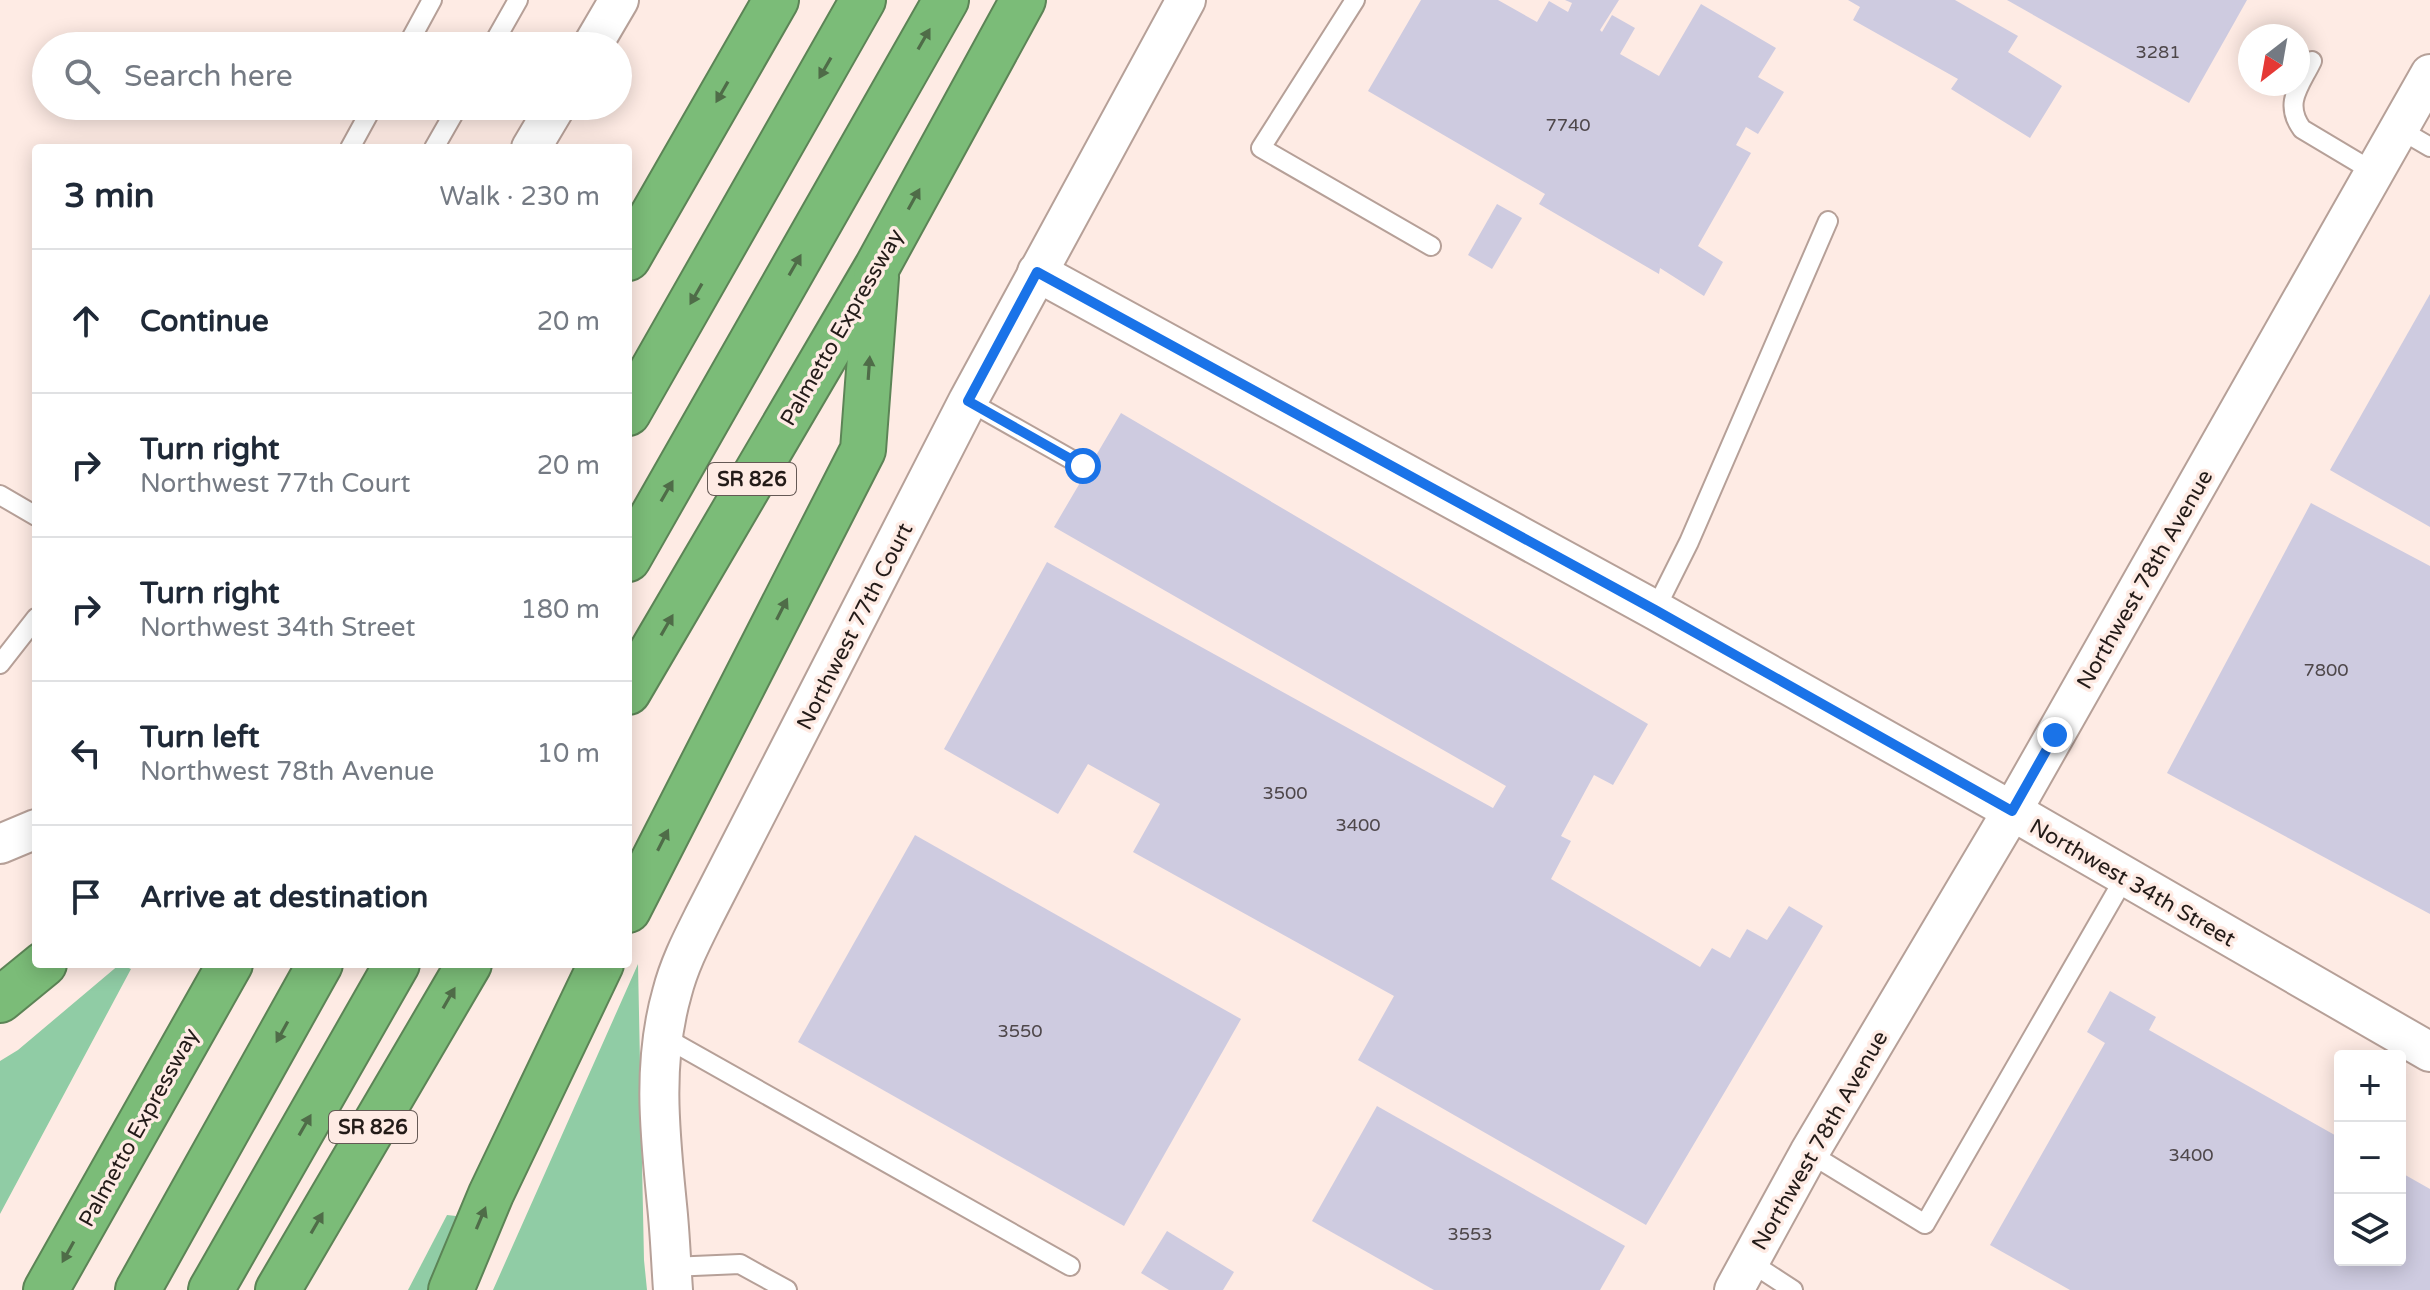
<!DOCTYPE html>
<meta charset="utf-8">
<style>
body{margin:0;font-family:"Varela Round",sans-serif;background:#f6f6f7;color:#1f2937}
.controls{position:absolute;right:24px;bottom:24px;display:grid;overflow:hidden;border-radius:8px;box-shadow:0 4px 20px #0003}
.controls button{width:72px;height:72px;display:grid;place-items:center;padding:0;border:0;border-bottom:2px solid #e0e1e3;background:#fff;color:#1f2937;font:40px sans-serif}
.compass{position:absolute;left:2238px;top:24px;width:72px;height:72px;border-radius:50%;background:#fff;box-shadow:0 4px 20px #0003;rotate:211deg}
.stop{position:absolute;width:24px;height:24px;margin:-18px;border:6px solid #1a73e8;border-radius:50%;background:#fff}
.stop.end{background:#1a73e8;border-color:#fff;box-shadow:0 2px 8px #0008}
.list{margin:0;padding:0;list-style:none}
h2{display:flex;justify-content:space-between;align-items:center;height:104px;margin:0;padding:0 32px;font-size:34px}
h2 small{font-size:26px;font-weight:400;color:#747a83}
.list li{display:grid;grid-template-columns:52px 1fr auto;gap:24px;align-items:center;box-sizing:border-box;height:144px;padding:0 32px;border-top:2px solid #e0e1e3}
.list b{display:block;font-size:30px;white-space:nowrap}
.list p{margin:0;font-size:26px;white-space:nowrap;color:#747a83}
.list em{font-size:26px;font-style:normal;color:#747a83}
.icon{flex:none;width:44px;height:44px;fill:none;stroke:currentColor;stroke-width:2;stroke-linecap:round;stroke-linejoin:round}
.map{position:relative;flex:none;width:2430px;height:1290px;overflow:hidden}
.search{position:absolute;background:#fff;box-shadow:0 4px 20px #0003;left:32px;top:32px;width:600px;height:88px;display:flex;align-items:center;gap:20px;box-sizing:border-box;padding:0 28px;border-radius:44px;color:#747a83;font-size:30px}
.panel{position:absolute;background:#fff;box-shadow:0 4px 20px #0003;left:32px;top:144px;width:600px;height:824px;border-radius:8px}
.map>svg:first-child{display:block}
.green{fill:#90cca5}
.building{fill:#cecbe0}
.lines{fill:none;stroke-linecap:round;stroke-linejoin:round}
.lane-casing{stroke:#b6a098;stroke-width:22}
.street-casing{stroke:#b6a098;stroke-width:42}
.highway-casing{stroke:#5c8456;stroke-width:48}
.lane{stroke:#fff;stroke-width:18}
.street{stroke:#fff;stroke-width:38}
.highway{stroke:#7bbc78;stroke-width:44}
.oneway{fill:#4f6c48}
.route{stroke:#1a73e8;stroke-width:10}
.labels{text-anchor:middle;stroke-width:7;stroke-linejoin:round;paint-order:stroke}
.number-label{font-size:18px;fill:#4e474a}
.shield{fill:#feebe4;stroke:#655955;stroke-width:2}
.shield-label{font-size:20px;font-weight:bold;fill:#231b18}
.street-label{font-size:22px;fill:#231b18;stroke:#feebe4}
</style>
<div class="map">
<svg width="2430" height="1290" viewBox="0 0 2430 1290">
<rect width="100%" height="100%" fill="#feebe4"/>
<g class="green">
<path d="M120,964L131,969L0,1214V1061L18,1050Z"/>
<path d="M638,964L644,1260L647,1290H493Z"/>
<path d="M447,1215L465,1217L429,1290H408Z"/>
</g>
<g class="building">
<path d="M1421,0H1498L1537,22L1549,1L1568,12L1572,3L1565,0H1619L1600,30L1602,32L1612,15L1635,28L1620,54L1659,76L1701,4L1776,48L1758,77L1784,92L1758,134L1746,127L1736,145L1751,153L1698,246L1723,262L1704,296L1660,268L1659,274L1539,204L1545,194L1368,91Z"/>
<path d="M1848,0H1955L2018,36L2008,52L2062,86L2030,138L1951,89L1958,79L1853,20L1860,7Z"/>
<path d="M2007,0H2247L2189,103Z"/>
<path d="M1497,204L1522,218L1492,269L1468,255Z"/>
<path d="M2430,294V527L2330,470Z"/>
<path d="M1121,413L1648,724L1613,785L1594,775L1561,836L1571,841L1551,879L1700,967L1712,948L1730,958L1747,929L1767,940L1789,906L1823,926L1646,1225L1358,1060L1394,996L1133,852L1160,804L1088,764L1058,814L944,749L1047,562L1493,808L1506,786L1054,527Z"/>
<path d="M2311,503L2430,566V914L2167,773Z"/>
<path d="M915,835L1241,1019L1124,1226L798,1042Z"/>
<path d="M2110,991L2156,1017L2149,1030L2340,1138V1260H2400V1172L2430,1189V1290H2070L1990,1245L2105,1043L2087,1032Z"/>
<path d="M1377,1106L1625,1246L1600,1290H1434L1312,1221Z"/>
<path d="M1167,1231L1234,1272L1223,1290H1169L1141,1273Z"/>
</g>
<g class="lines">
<g class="lane-casing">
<g id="lane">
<path d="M1355,0L1261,148L1431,246"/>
<path d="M407,46L432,0"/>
<path d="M492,46L518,0"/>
<path d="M2312,61C2300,86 2283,103 2302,129L2374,172"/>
<path d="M2399,129L2430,147"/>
<path d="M350,148L373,106"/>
<path d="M434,148L458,106"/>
<path d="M968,401L1083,466"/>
<path d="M0,495L36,516"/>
<path d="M1655,610L1689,542L1828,221"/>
<path d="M0,664L36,618"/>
<path d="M664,1037L1070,1266"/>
<path d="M1809,1153L1925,1224L2125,877"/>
<path d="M1750,1262L1793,1290"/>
<path d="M671,1267L740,1264L787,1290"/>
</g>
</g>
<g class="street-casing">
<g id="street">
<path d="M592,46L619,0"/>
<path d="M531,148L556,106"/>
<path d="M1037,272L1655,610L2012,811L2430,1052"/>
<path d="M0,844L36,829"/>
<path d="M673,1290C671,1262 670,1233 667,1205C660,1134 652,1063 672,993C679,965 692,940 705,914L968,401L1186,0"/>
<path d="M1734,1290L1809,1153L2012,811L2430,74"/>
</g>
</g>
<g class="highway-casing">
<g id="highway">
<path d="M628,258L776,0"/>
<path d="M628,413L863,0"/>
<path d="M628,559L946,0"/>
<path d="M628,692L877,267L1023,0"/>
<path d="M628,910L863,450L876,277"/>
<path d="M0,1000L44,964"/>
<path d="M46,1290L230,964"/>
<path d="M138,1290L320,964"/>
<path d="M211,1290L397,964"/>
<path d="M278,1290L469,964"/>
<path d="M451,1290L491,1194L601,964"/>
</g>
</g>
<use href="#lane" class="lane"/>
<use href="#street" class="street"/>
<use href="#highway" class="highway"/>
</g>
<defs><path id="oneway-solid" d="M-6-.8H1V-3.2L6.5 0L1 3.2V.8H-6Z" transform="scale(2)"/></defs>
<g class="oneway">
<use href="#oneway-solid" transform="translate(924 39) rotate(-60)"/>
<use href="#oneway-solid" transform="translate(825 68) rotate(120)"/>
<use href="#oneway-solid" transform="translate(722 92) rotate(120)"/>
<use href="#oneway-solid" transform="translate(914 199) rotate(-61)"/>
<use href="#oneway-solid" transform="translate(795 265) rotate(-60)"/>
<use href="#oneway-solid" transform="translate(696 294) rotate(120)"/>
<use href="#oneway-solid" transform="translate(869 368) rotate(-86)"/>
<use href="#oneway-solid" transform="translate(667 491) rotate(-60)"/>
<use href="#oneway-solid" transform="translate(782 609) rotate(-63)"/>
<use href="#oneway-solid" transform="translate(667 625) rotate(-60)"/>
<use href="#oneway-solid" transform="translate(663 840) rotate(-63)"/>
<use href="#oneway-solid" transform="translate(449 998) rotate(-60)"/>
<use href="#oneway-solid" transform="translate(282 1032) rotate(119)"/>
<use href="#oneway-solid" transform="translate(305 1125) rotate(-60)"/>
<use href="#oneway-solid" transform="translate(481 1218) rotate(-67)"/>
<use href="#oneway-solid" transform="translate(317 1223) rotate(-60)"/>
<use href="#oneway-solid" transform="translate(68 1252) rotate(119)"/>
</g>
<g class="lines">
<path class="route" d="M1083,466L968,401L1037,272L1655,610L2012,811L2055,735"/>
</g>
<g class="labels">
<g class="number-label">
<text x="2158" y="58">3281</text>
<text x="1568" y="131">7740</text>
<text x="2326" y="676">7800</text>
<text x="1285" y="799">3500</text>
<text x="1358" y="831">3400</text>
<text x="1020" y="1037">3550</text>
<text x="2191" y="1161">3400</text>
<text x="1470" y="1240">3553</text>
</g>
<g class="shield">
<rect x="708" y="463" width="88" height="32" rx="6"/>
<rect x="329" y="1111" width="88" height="32" rx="6"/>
</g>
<g class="shield-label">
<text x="752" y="486">SR 826</text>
<text x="373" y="1134">SR 826</text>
</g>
<g class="street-label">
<text transform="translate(841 327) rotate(-60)" y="8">Palmetto Expressway</text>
<text transform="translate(2144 579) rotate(-60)" y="8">Northwest 78th Avenue</text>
<text transform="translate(854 626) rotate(-63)" y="8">Northwest 77th Court</text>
<text transform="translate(2133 882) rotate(30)" y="8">Northwest 34th Street</text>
<text transform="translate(138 1127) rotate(-61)" y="8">Palmetto Expressway</text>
<text transform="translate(1819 1140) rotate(-60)" y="8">Northwest 78th Avenue</text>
</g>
</g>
</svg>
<div class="controls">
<button>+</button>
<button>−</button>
<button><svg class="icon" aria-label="layers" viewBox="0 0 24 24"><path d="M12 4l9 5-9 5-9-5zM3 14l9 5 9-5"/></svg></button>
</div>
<svg class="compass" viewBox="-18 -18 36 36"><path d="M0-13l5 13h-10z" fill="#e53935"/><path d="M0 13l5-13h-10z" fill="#747a83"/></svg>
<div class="stop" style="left:1083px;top:466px"></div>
<div class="stop end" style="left:2055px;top:735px"></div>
<div class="search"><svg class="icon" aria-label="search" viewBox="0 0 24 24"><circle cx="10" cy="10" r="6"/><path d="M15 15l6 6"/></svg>Search here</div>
<section class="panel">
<h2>3 min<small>Walk · 230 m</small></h2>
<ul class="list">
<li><svg class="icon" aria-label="ahead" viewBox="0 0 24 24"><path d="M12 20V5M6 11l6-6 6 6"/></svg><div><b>Continue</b></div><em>20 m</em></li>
<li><svg class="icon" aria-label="right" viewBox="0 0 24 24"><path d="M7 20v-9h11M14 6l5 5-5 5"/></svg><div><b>Turn right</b><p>Northwest 77th Court</p></div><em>20 m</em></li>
<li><svg class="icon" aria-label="right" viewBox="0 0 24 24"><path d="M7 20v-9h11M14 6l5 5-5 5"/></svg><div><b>Turn right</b><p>Northwest 34th Street</p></div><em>180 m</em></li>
<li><svg class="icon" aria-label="left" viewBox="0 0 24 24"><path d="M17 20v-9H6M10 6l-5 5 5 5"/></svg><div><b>Turn left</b><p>Northwest 78th Avenue</p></div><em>10 m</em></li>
<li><svg class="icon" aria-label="arrive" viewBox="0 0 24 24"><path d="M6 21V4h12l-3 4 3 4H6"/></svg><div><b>Arrive at destination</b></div></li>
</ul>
</section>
</div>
